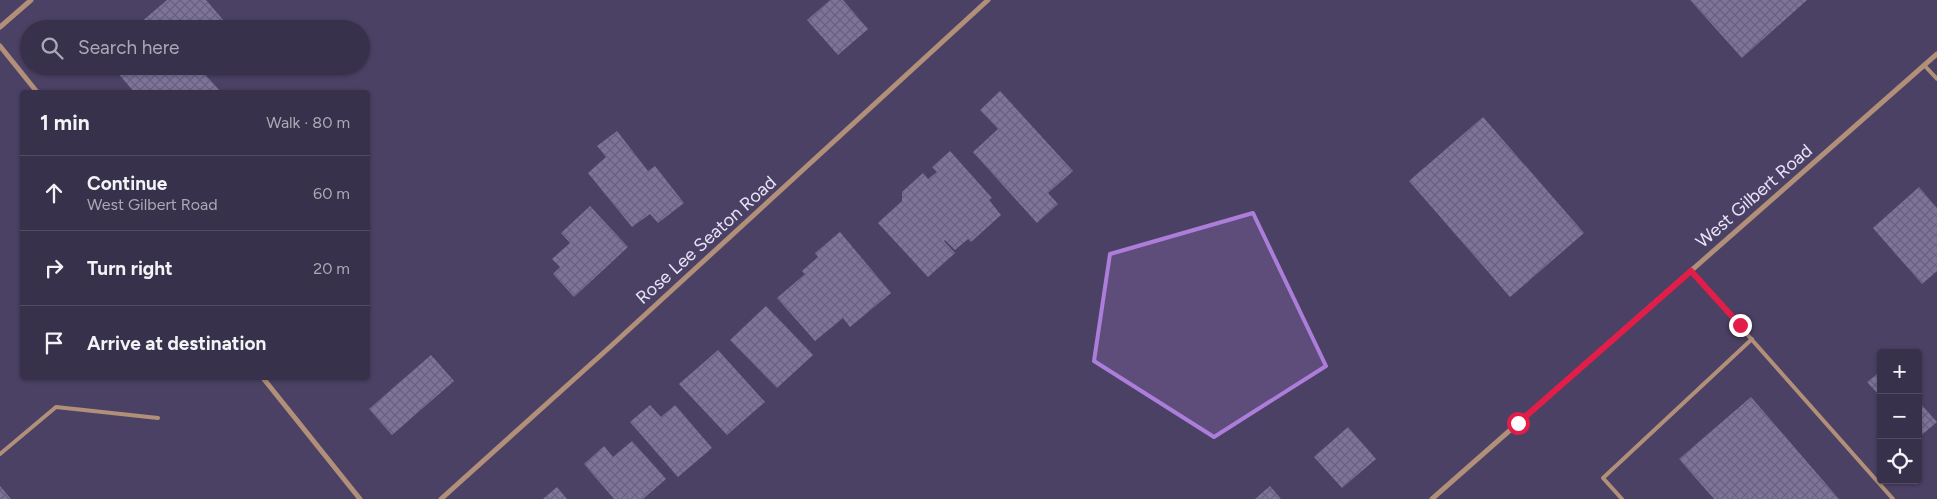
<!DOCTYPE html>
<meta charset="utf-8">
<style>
body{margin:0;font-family:Figtree,sans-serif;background:#433d55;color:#f1f3f6}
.controls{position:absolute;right:15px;bottom:15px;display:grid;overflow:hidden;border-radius:5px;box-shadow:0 1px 4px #0004}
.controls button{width:45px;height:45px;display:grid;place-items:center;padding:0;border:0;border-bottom:1px solid #524c63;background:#38314b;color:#f1f3f6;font:25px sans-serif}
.stop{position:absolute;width:15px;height:15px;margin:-11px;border:4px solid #e11d48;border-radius:50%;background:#fff}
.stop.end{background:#e11d48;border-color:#fff;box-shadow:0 1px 5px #0008}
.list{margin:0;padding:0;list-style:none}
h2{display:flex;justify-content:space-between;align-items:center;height:65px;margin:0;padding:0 20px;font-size:21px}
h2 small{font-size:16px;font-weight:400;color:#aba9b5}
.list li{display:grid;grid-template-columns:32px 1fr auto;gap:15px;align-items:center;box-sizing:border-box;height:75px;padding:0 20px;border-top:1px solid #524c63}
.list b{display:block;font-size:19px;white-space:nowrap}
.list p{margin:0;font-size:16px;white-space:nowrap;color:#aba9b5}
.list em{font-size:16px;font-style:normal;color:#aba9b5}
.icon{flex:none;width:28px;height:28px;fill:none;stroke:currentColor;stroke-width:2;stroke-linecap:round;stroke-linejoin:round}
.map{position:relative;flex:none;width:1937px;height:499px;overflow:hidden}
.search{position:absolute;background:#38314b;box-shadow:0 1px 4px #0004;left:20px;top:20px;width:350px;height:55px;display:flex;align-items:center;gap:12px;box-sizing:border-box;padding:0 18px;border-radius:28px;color:#aba9b5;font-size:19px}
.panel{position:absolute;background:#38314b;box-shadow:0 1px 4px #0004;left:20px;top:90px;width:350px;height:290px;border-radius:5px}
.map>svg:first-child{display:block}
.building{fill:url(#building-cross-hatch)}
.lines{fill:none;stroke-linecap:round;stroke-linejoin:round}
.lane{stroke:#b18f78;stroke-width:4}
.street{stroke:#b18f78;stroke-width:5}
.route{stroke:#e11d48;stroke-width:6}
.marked{fill:#ac7ed9;fill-opacity:0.2;stroke:#ac7ed9;stroke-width:4;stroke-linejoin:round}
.labels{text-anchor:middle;stroke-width:5;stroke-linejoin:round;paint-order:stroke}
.street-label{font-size:18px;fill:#e8e3f9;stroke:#4b4164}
</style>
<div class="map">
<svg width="1937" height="499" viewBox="0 0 1937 499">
<defs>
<pattern id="building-cross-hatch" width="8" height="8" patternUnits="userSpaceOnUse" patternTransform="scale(1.25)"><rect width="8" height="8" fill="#7e749b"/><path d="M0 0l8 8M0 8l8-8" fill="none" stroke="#68617b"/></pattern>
</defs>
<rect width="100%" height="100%" fill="#4b4164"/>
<g class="building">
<path d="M167,0H206L231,29H133Z"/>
<path d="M830,0H843L868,29L838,55L807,20Z"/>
<path d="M1690,0H1807L1742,58Z"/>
<path d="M112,66H209L203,72L221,92H134Z"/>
<path d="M1000,91L1073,171L1048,193L1058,204L1037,223L973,152L998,129L980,110Z"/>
<path d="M1483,117L1584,233L1510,297L1409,181Z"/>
<path d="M617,131L648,171L655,166L684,203L658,223L650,214L632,227L588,173L606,157L597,146Z"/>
<path d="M950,151L992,198L989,200L1001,215L971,242L968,239L955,250L945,240L944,241L955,253L928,277L878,223L902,201V192L923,173L928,179L937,172L932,167Z"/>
<path d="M1919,187L1937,208V271L1922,284L1873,228Z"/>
<path d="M590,206L628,247L574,297L553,274L560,267L552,259L570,243L561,233Z"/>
<path d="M840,232L891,293L850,327L843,318L815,341L777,298L805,274L802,271L818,257L815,253Z"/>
<path d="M766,306L813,355L777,388L730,340Z"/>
<path d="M718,350L765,402L727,435L679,384Z"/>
<path d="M431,355L454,381L392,435L369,409Z"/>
<path d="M1881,371V397L1867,382Z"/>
<path d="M1751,397L1839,499H1714L1679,459Z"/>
<path d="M1918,401L1937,422L1918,438Z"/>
<path d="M650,405L661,417L675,405L712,448L678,477L630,422Z"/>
<path d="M1348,427L1376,459L1342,488L1314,457Z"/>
<path d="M632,441L666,479L643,499H614L584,464L604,446L613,457Z"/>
<path d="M0,486L11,499H0Z"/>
<path d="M1270,486L1281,499H1255Z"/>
<path d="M557,487L567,499H543Z"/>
</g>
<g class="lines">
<g class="lane">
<path d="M1924,65L1937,79"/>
<path d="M1691,271L1893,499"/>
<path d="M0,454L56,407L158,418"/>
<path d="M1622,499L1603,478L1752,339"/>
</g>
<g class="street">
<path d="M0,27L31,0"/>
<path d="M0,46L37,92"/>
<path d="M263,378L360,499"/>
<path d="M441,499L611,346L988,0"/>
<path d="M1432,499L1937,54"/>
</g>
</g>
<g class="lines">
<path class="route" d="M1518,423L1691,271L1740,325"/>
</g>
<path class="marked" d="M1253,213L1326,366L1214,437L1094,361L1110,254Z"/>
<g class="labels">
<g class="street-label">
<text transform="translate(1754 196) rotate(-41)" y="6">West Gilbert Road</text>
<text transform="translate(706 240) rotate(-42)" y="6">Rose Lee Seaton Road</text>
</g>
</g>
</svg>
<div class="controls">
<button>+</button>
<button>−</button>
<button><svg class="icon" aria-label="locate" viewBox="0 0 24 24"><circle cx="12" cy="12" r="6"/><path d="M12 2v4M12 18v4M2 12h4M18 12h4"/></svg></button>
</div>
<div class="stop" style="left:1518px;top:423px"></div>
<div class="stop end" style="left:1740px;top:325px"></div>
<div class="search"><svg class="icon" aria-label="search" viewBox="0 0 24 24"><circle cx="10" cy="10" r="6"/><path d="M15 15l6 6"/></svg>Search here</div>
<section class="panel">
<h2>1 min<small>Walk · 80 m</small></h2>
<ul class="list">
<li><svg class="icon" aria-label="ahead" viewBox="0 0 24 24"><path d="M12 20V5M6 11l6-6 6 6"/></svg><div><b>Continue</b><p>West Gilbert Road</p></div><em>60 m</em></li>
<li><svg class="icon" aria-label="right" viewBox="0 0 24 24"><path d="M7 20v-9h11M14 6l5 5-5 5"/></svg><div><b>Turn right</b></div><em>20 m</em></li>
<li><svg class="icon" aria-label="arrive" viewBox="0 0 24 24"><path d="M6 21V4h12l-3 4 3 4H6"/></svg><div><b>Arrive at destination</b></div></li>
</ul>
</section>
</div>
